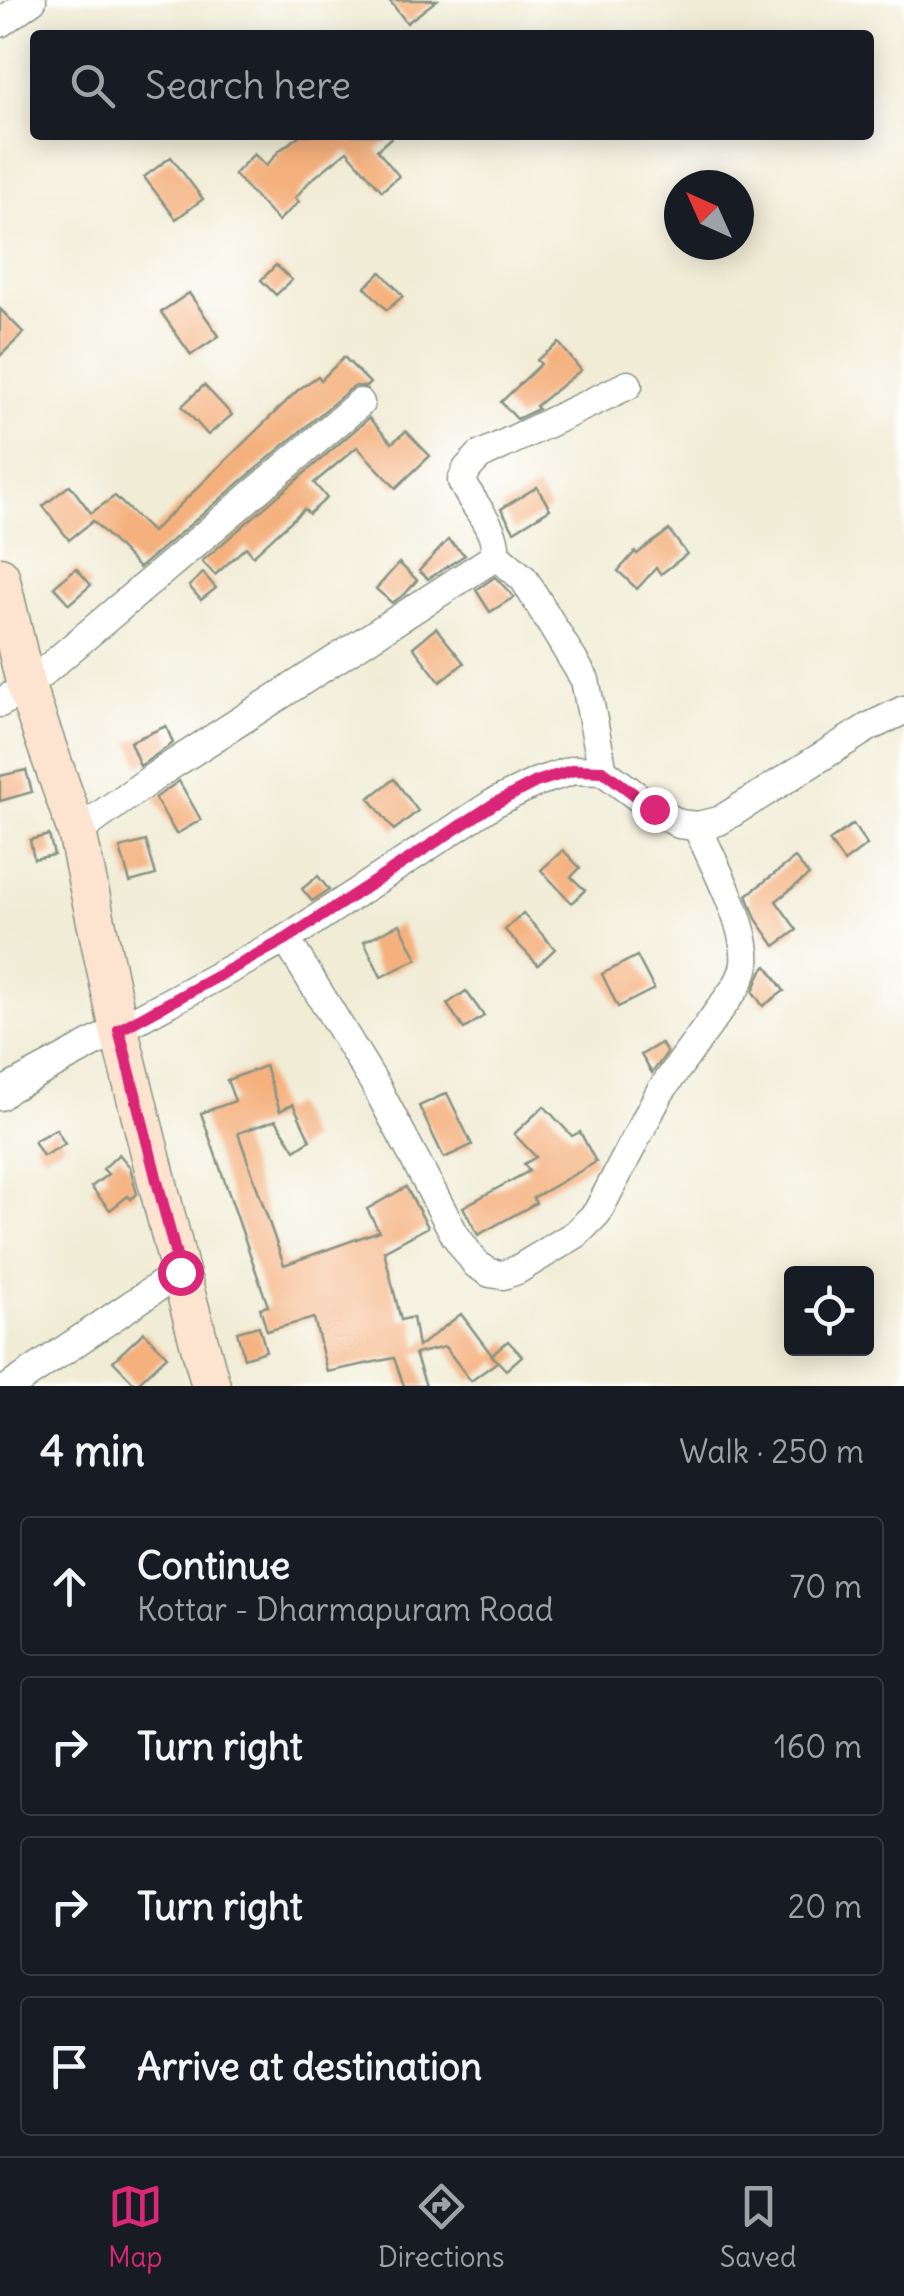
<!DOCTYPE html>
<meta charset="utf-8">
<style>
body{margin:0;font-family:Delius,sans-serif;background:#20242c;color:#f1f3f6}
.controls{position:absolute;right:30px;bottom:30px;display:grid;overflow:hidden;border-radius:10px;box-shadow:0 5px 25px #0003}
.controls button{width:90px;height:90px;display:grid;place-items:center;padding:0;border:0;border-bottom:2px solid #363941;background:#171b24;color:#f1f3f6;font:50px sans-serif}
.compass{position:absolute;left:664px;top:170px;width:90px;height:90px;border-radius:50%;background:#171b24;box-shadow:0 5px 25px #0003;rotate:315deg}
.stop{position:absolute;width:30px;height:30px;margin:-22px;border:8px solid #db2777;border-radius:50%;background:#fff}
.stop.end{background:#db2777;border-color:#fff;box-shadow:0 2px 10px #0008}
.list{margin:0;padding:0;list-style:none}
h2{display:flex;justify-content:space-between;align-items:center;height:130px;margin:0;padding:0 40px;font-size:42px}
h2 small{font-size:32px;font-weight:400;color:#9ea1a6}
.list li{display:grid;grid-template-columns:65px 1fr auto;gap:30px;align-items:center;box-sizing:border-box;height:140px;margin:0 20px 20px;padding:0 20px;border:2px solid #363941;border-radius:10px}
.list b{display:block;font-size:38px;white-space:nowrap}
.list p{margin:0;font-size:32px;white-space:nowrap;color:#9ea1a6}
.list em{font-size:32px;font-style:normal;color:#9ea1a6}
.icon{flex:none;width:55px;height:55px;fill:none;stroke:currentColor;stroke-width:2;stroke-linecap:round;stroke-linejoin:round}
.map{position:relative;flex:none;width:904px;height:1386px;overflow:hidden}
.search{position:absolute;background:#171b24;box-shadow:0 5px 25px #0003;left:30px;right:30px;top:30px;height:110px;display:flex;align-items:center;gap:25px;box-sizing:border-box;padding:0 35px;border-radius:10px;color:#9ea1a6;font-size:38px}
.sheet{height:770px;background:#171b24}
nav{display:flex;justify-content:space-around;align-items:center;box-sizing:border-box;height:140px;border-top:2px solid #363941;background:#171b24;font-size:28px;color:#9ea1a6}
nav a{display:grid;justify-items:center;gap:5px}
nav .on{color:#db2777}
.map>svg:first-child{display:block}
.building{fill:#f4b07d}
.lines{fill:none;stroke-linecap:round;stroke-linejoin:round}
.street-casing{stroke:#889484;stroke-width:31}
.secondary-casing{stroke:#889484;stroke-width:41}
.street{stroke:#fff;stroke-width:28}
.secondary{stroke:#fde4d1;stroke-width:38}
.route{stroke:#db2777;stroke-width:12}
</style>
<div class="map">
<svg width="904" height="1386" viewBox="0 0 904 1386">
<rect width="100%" height="100%" fill="#fff"/>
<filter id="ink" filterUnits="userSpaceOnUse"><feTurbulence type="fractalNoise" baseFrequency=".01" numOctaves="2"/><feDisplacementMap in="SourceGraphic" scale="20" xChannelSelector="R" yChannelSelector="G"/><feConvolveMatrix kernelMatrix="1 2 1 2 8 2 1 2 1" color-interpolation-filters="sRGB"/></filter>
<filter id="wash" filterUnits="userSpaceOnUse"><feTurbulence type="fractalNoise" baseFrequency=".0048" numOctaves="4" result="noise"/><feDisplacementMap in="SourceGraphic" scale="40" xChannelSelector="R" yChannelSelector="G"/><feGaussianBlur stdDeviation="2.25" result="paint"/><feColorMatrix in="noise" values="0 0 0 0 0 0 0 0 0 0 0 0 0 0 0 0 0 1.4 0 .05"/><feComposite in="paint" operator="in"/></filter>
<g filter="url(#wash)">
<rect width="100%" height="100%" fill="#f1ecd5"/>
<g id="blocks">
<g class="building">
<path d="M389,0H437L407,23Z"/>
<path d="M300,135H394L377,150L399,176L382,191L347,151L310,181L295,198L299,202L278,221L234,174L254,154L266,166L279,151Z"/>
<path d="M171,157L203,199L176,219L144,177Z"/>
<path d="M276,265L292,280L276,295L261,280Z"/>
<path d="M381,272L403,296L387,310L365,287Z"/>
<path d="M189,293L219,336L191,355L161,312Z"/>
<path d="M0,309L24,333L0,356Z"/>
<path d="M559,343L581,370L536,406L538,409L517,419L501,402L541,364L537,360Z"/>
<path d="M344,357L370,383L366,387L356,386L349,390L139,568L93,521L69,540L43,506L70,485L91,513L115,496L152,532L298,390L318,376L321,380Z"/>
<path d="M204,385L232,415L208,435L182,406Z"/>
<path d="M369,418L392,443L406,431L430,456L396,488L357,447L314,483L327,498L309,514L304,509L253,556L246,547L215,575L202,561Z"/>
<path d="M537,487L550,509L514,531L501,509Z"/>
<path d="M669,530L687,554L661,574L656,568L637,589L618,571L635,552L637,554Z"/>
<path d="M448,540L465,555L428,579L419,571Z"/>
<path d="M399,563L417,580L405,594L392,603L376,589Z"/>
<path d="M76,568L91,585L69,604L54,587Z"/>
<path d="M203,573L216,588L201,600L189,586Z"/>
<path d="M495,577L514,597L490,612L476,590Z"/>
<path d="M436,628L464,663L440,682L413,647Z"/>
<path d="M166,726L173,743L140,766L130,742Z"/>
<path d="M26,770L32,792L0,801V776Z"/>
<path d="M394,779L418,811L394,830L369,798Z"/>
<path d="M179,781L201,820L176,834L155,798Z"/>
<path d="M853,824L867,845L844,862L829,841Z"/>
<path d="M49,835L54,855L34,859L30,840Z"/>
<path d="M146,841L156,875L130,882L120,848Z"/>
<path d="M563,850L580,868L571,877L585,890L572,903L541,870Z"/>
<path d="M795,858L809,875L776,901L797,930L775,946L756,919L747,895Z"/>
<path d="M318,876L329,890L312,901L302,889Z"/>
<path d="M523,913L555,949L538,965L505,930Z"/>
<path d="M400,924L417,959L381,977L364,941Z"/>
<path d="M637,956L654,989L618,1007L602,974Z"/>
<path d="M767,966L784,991L763,1006L753,992L762,970Z"/>
<path d="M466,991L484,1016L464,1029L447,1004Z"/>
<path d="M661,1043L667,1053L652,1073L641,1055Z"/>
<path d="M265,1066L280,1111L293,1104L310,1140L295,1150L276,1120L238,1133L284,1265L379,1231L367,1209L406,1187L428,1227L384,1251L401,1320L413,1317L418,1347L461,1314L497,1362L471,1381L445,1347L415,1354L426,1386H404L394,1358L327,1372L314,1318L267,1331L260,1308L268,1306L201,1113L235,1101L227,1080Z"/>
<path d="M447,1093L472,1145L444,1158L419,1106Z"/>
<path d="M544,1106L572,1136L580,1132L596,1162L533,1198L536,1203L478,1235L463,1207L529,1171L524,1164L536,1157L514,1134Z"/>
<path d="M56,1129L65,1144L43,1156L34,1141Z"/>
<path d="M119,1154L130,1167L137,1194L131,1199L128,1196L110,1210L91,1187L108,1174L103,1169Z"/>
<path d="M259,1326L266,1351L244,1358L237,1332Z"/>
<path d="M144,1332L167,1356L136,1385L113,1361Z"/>
<path d="M508,1341L522,1356L506,1370L492,1355Z"/>
</g>
</g>
</g>
<g filter="url(#ink)">
<use href="#blocks" fill-opacity="0" stroke="#889484" stroke-width="2.5"/>
<g class="lines">
<g class="street-casing">
<g id="street">
<path d="M0,23L32,0"/>
<path d="M495,554L524,579L585,680L603,771"/>
<path d="M0,703L26,687L360,403"/>
<path d="M77,832L161,772L490,560L495,554C498,528 471,504 462,481L467,469L479,456L628,385"/>
<path d="M286,939L376,1086L455,1235L476,1264L490,1273L503,1275L517,1270L576,1234L597,1213L660,1092L736,987C740,980 744,972 745,964C749,927 712,862 697,826"/>
<path d="M0,1096L10,1088L286,939L494,803L537,782L574,770L603,771L654,809L679,824L697,826L719,821L867,728L904,710"/>
<path d="M11,1386L180,1272"/>
</g>
</g>
<g class="secondary-casing">
<path id="secondary" d="M0,576L26,687L77,832L119,1030L180,1272L211,1386"/>
</g>
<use href="#street" class="street"/>
<use href="#secondary" class="secondary"/>
</g>
</g>
<g class="lines" filter="url(#ink)">
<path class="route" d="M180,1272L119,1030L286,939L494,804L536,782L574,770L603,771L654,809"/>
</g>
</svg>
<div class="controls">
<button><svg class="icon" aria-label="locate" viewBox="0 0 24 24"><circle cx="12" cy="12" r="6"/><path d="M12 2v4M12 18v4M2 12h4M18 12h4"/></svg></button>
</div>
<svg class="compass" viewBox="-18 -18 36 36"><path d="M0-13l5 13h-10z" fill="#e53935"/><path d="M0 13l5-13h-10z" fill="#9ea1a6"/></svg>
<div class="stop" style="left:180px;top:1272px"></div>
<div class="stop end" style="left:654px;top:809px"></div>
<div class="search"><svg class="icon" aria-label="search" viewBox="0 0 24 24"><circle cx="10" cy="10" r="6"/><path d="M15 15l6 6"/></svg>Search here</div>
</div>
<section class="sheet">
<h2>4 min<small>Walk · 250 m</small></h2>
<ul class="list">
<li><svg class="icon" aria-label="ahead" viewBox="0 0 24 24"><path d="M12 20V5M6 11l6-6 6 6"/></svg><div><b>Continue</b><p>Kottar - Dharmapuram Road</p></div><em>70 m</em></li>
<li><svg class="icon" aria-label="right" viewBox="0 0 24 24"><path d="M7 20v-9h11M14 6l5 5-5 5"/></svg><div><b>Turn right</b></div><em>160 m</em></li>
<li><svg class="icon" aria-label="right" viewBox="0 0 24 24"><path d="M7 20v-9h11M14 6l5 5-5 5"/></svg><div><b>Turn right</b></div><em>20 m</em></li>
<li><svg class="icon" aria-label="arrive" viewBox="0 0 24 24"><path d="M6 21V4h12l-3 4 3 4H6"/></svg><div><b>Arrive at destination</b></div></li>
</ul>
</section>
<nav>
<a class="on"><svg class="icon" aria-label="map" viewBox="0 0 24 24"><path d="M3 6l6-2 6 2 6-2v14l-6 2-6-2-6 2zM9 4v14M15 6v14"/></svg>Map</a>
<a><svg class="icon" aria-label="directions" viewBox="0 0 24 24"><path d="M12 3l9 9-9 9-9-9zM9 14v-3h6M13 9l2 2-2 2"/></svg>Directions</a>
<a><svg class="icon" aria-label="saved" viewBox="0 0 24 24"><path d="M7 4h10v16l-5-4-5 4z"/></svg>Saved</a>
</nav>
